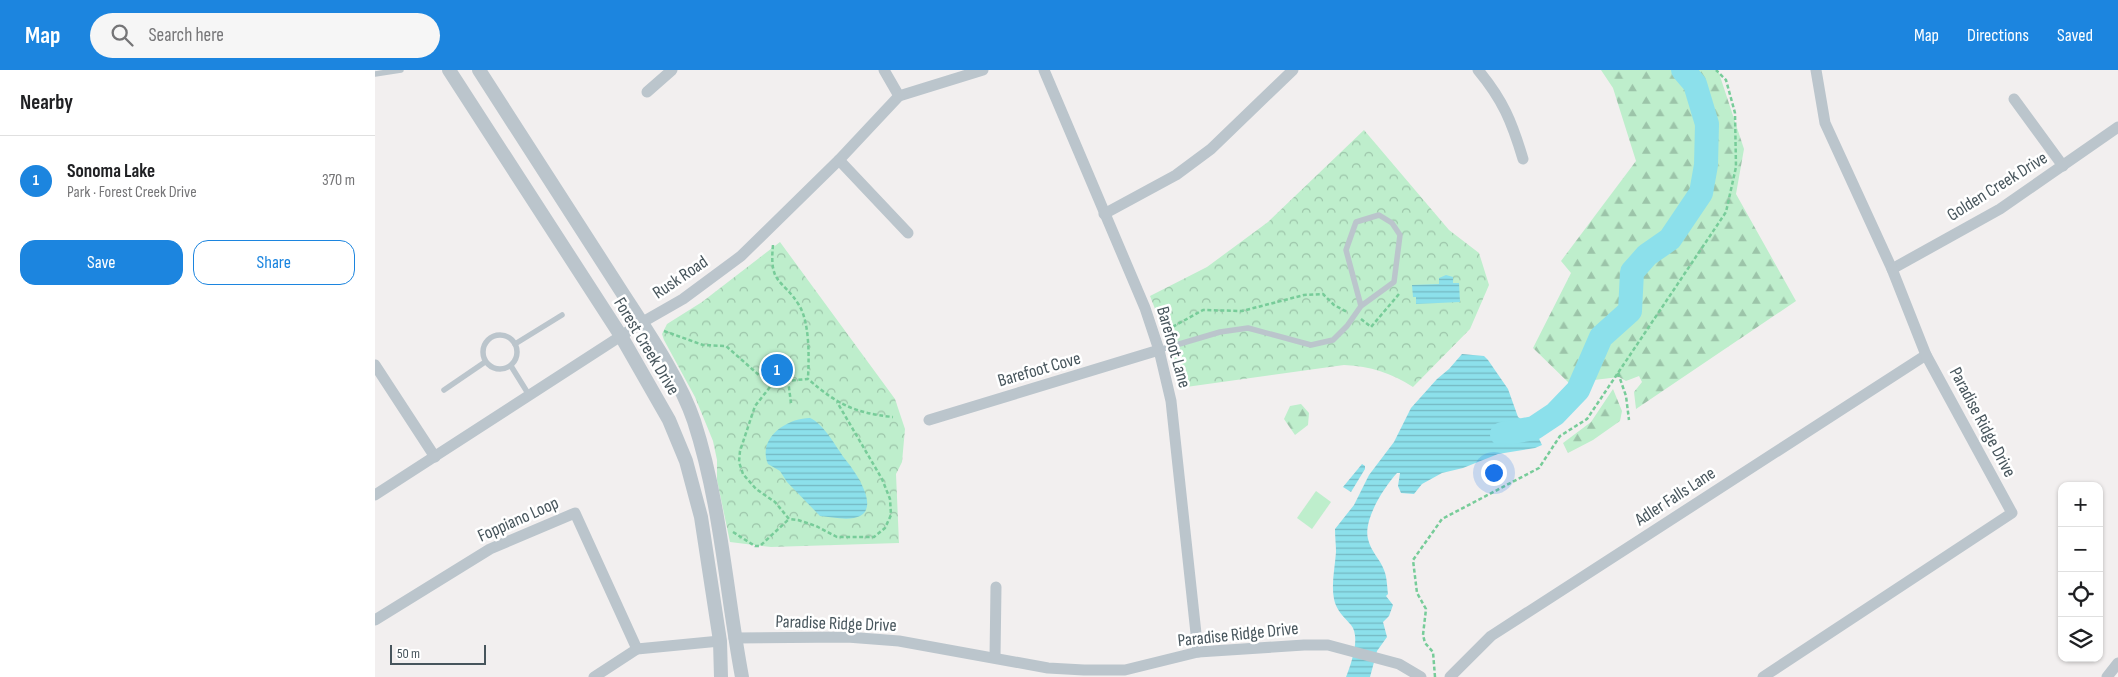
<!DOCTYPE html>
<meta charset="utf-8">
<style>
body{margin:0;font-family:"Sofia Sans Condensed",sans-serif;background:#f6f6f6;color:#202124}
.controls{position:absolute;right:15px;bottom:15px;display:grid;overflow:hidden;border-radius:10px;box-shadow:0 1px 4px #0004}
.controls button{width:45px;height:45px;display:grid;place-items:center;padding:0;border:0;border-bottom:1px solid #e0e0e0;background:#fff;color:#202124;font:25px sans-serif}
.scale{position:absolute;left:15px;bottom:12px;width:96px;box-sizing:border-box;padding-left:5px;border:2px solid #47555c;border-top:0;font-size:14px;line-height:18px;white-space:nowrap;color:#47555c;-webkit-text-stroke:4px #fff;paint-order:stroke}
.you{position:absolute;left:1118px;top:402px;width:18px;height:18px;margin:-12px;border:4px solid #fff;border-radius:50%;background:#1a73e8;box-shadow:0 0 0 8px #1a73e833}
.badge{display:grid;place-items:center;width:32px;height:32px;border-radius:50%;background:#1c85df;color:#fff;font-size:16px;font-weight:700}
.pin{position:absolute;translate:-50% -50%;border:2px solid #fff;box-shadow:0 1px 5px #0006}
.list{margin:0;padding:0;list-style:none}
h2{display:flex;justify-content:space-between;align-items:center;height:65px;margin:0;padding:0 20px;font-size:21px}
h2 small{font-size:16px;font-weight:400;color:#757577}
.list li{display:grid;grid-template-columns:32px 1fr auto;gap:15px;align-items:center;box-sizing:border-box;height:90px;padding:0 20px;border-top:1px solid #e0e0e0}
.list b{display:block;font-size:19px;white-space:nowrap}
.list p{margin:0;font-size:16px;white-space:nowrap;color:#757577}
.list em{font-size:16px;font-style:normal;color:#757577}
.actions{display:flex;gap:10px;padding:15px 20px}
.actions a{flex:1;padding:11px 0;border:1px solid #1c85df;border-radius:15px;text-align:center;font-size:18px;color:#1c85df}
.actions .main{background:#1c85df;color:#fff}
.icon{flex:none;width:28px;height:28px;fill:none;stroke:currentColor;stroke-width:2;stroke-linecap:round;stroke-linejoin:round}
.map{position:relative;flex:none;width:1743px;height:607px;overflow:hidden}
header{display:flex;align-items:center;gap:30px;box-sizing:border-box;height:70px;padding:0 25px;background:#1c85df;color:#fff}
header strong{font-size:24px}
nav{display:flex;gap:28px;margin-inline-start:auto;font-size:18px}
.search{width:350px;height:45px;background:#f6f6f6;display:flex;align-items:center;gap:12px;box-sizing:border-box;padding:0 18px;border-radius:28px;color:#757577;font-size:19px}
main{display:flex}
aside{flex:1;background:#fff}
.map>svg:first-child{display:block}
.forest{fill:url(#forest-firs)}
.park{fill:url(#park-crowns)}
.pitch{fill:#beeecc}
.water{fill:url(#water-rules)}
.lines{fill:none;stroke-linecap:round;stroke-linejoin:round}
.river{stroke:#8ce0eb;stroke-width:24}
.path{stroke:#7c9;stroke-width:2.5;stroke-dasharray:4 2.5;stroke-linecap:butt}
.service{stroke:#bbc5cc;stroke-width:5.5}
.minor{stroke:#bbc5cc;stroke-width:11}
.tertiary{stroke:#bbc5cc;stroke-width:14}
.labels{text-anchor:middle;stroke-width:5;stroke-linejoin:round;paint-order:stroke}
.street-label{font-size:18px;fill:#47555c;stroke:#fff}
</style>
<header>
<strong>Map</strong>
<div class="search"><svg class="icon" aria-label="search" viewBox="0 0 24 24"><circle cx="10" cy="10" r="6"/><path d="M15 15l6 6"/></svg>Search here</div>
<nav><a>Map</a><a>Directions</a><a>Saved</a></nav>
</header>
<main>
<aside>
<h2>Nearby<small></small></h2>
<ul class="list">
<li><span class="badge">1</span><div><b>Sonoma Lake</b><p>Park · Forest Creek Drive</p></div><em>370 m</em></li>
</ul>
<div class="actions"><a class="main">Save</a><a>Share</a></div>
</aside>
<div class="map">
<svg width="1743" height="607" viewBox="0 0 1743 607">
<defs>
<pattern id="forest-firs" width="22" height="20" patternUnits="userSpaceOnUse" patternTransform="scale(1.25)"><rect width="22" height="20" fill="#beeecc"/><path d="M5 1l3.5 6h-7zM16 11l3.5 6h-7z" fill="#9cc4a9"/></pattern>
<pattern id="park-crowns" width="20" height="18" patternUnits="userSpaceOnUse" patternTransform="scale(1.25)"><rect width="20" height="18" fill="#beeecc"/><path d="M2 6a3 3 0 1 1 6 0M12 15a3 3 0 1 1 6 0" fill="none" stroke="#9cc4a9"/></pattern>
<pattern id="water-rules" width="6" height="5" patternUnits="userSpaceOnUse" patternTransform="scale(1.25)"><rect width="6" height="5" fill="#8ce0eb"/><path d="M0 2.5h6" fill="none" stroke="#74b8c2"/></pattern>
</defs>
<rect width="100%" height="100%" fill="#f2efef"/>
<g class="forest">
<path d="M1226,0H1343L1369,79L1361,124L1421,231L1261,339L1259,322L1267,312L1264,306L1251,311L1244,307L1194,313L1158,278L1196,203L1186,191L1261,91L1238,18Z"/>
<path d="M1238,319L1247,341L1245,351L1218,370L1193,383L1188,373L1216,352Z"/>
<path d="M926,334L934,343L933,355L920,365L909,349L915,336Z"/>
</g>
<g class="park">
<path d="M989,60L1074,160L1104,183L1114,215L1095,259L1038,317C1016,303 996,296 969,295L804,318L798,285L775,226L832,197L893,152Z"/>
<path d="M405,172L520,329L530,359L527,392L521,404L524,473L396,477L355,472L342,410V390L338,371L320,327L289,270L287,264L292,254L327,232Z"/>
</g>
<path class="pitch" d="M941,421L956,432L937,459L922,448Z"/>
<g class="water">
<path d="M1071,205L1078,207V213H1084L1085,232L1041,234V227H1038L1037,215L1064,214V208Z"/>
<path d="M1087,284L1109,286L1113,290L1133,319L1143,347L1159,358L1167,375L1160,378L1123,384L1088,398L1067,403L1047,414L1039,424L1026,423L1023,416L1025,403H1022C1009,417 988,450 993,469C996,482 1005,489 1009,500C1012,507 1012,516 1013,524L1011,526L1018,535L1014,546L1008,552L1012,567L1002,581L995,607H971C976,594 986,567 976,555C969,547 961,540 959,529C956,514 960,497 961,482C961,475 960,467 960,459L979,435L994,405L1019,372L1036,338L1062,309L1074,299Z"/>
<path d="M435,348C449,354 461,377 470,389C480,401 509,442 479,448C469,450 455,447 445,446L412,412L405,401L393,394C382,368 412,348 435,348Z"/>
<path d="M987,394L990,396V399L976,422L968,417Z"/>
</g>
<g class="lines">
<path class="river" d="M1127,364L1159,358L1180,344L1203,320L1226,267L1255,241L1257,202L1272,185L1295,169L1326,123L1331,95L1332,54L1320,14L1308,0"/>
<g class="path">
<path d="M398,175C394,215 407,208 424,235C435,253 434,288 433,308"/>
<path d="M986,249L996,257L1024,224"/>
<path d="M792,260L828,240L867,241L929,225L948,224L959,235L972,242"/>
<path d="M289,261L328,275L351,276L385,306L399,312L433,309C462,334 479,343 518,347"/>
<path d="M1243,303L1251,326L1254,350"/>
<path d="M413,310L416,333"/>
<path d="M399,312L380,336L365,381L364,392L368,404L381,419L400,432L414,449L423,450L441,456L462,467H499L510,458L516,445L515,429L507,409L462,332"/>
<path d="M358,462L380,476H385L414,449"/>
<path d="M1060,607L1058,582L1050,573L1048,565L1051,539L1042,523L1038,490L1067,449L1164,398L1185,366L1212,349L1351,142L1361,97L1360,43L1351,10L1341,0"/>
</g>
<g class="service">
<path d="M0,4L26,0"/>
<circle cx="125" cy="282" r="17"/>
<path d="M140,274L187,245"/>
<path d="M784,280L845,262L873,258L936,275L958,270L972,256L986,236L1019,212L1025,165L1017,153L1004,145L981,152L971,180L986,236"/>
<path d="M136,296L154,325"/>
<path d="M69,320L110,292"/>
</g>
<g class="minor">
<path d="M509,0L524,26"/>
<path d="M669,0L770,238L784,280L796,331L823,582"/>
<path d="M1103,0C1128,30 1137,52 1148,89"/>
<path d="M272,22L297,0"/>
<path d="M1639,29L1688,96"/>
<path d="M464,90L533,163"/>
<path d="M729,144L801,105L836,79L918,0"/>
<path d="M1517,199L1625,139L1743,57"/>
<path d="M0,295L60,387"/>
<path d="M554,350L784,280"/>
<path d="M0,425L266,253L308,229L366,186L464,90L524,26L608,0"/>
<path d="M0,550L115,479L200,443L262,579"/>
<path d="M359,568L472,567L524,571L673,598L709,600H750L823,582L929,575H953L1024,594L1046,607"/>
<path d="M620,587L621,517"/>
<path d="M219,607L262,579L345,571"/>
<path d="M1075,607L1116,566L1551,285"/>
<path d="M1388,607L1637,443L1551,285L1517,199L1450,53L1441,0"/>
<path d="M1732,607L1743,593"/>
</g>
<g class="tertiary">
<path d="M74,0L246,266L294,350L311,391L326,447L345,571L346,607"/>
<path d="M104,0C150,71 195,142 241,213C267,254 304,306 319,351C346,434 351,522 367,607"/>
</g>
</g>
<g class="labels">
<g class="street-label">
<text transform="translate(1622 116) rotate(-32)" y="6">Golden Creek Drive</text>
<text transform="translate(305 207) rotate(-34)" y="6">Rusk Road</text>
<text transform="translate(272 276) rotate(59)" y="6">Forest Creek Drive</text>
<text transform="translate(799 277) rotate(74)" y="6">Barefoot Lane</text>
<text transform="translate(664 299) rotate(-16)" y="6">Barefoot Cove</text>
<text transform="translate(1608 352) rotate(62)" y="6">Paradise Ridge Drive</text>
<text transform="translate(1300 426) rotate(-33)" y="6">Adler Falls Lane</text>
<text transform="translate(143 449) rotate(-24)" y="6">Foppiano Loop</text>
<text transform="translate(461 553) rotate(2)" y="6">Paradise Ridge Drive</text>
<text transform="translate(863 564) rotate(-6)" y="6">Paradise Ridge Drive</text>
</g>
</g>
</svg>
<div class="controls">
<button>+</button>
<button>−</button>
<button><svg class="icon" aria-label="locate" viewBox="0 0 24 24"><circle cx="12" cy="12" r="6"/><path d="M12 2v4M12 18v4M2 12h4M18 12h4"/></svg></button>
<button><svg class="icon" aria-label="layers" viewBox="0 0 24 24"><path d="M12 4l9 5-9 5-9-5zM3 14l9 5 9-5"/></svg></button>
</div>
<div class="scale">50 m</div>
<div class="you"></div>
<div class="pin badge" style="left:402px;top:300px">1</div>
</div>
</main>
